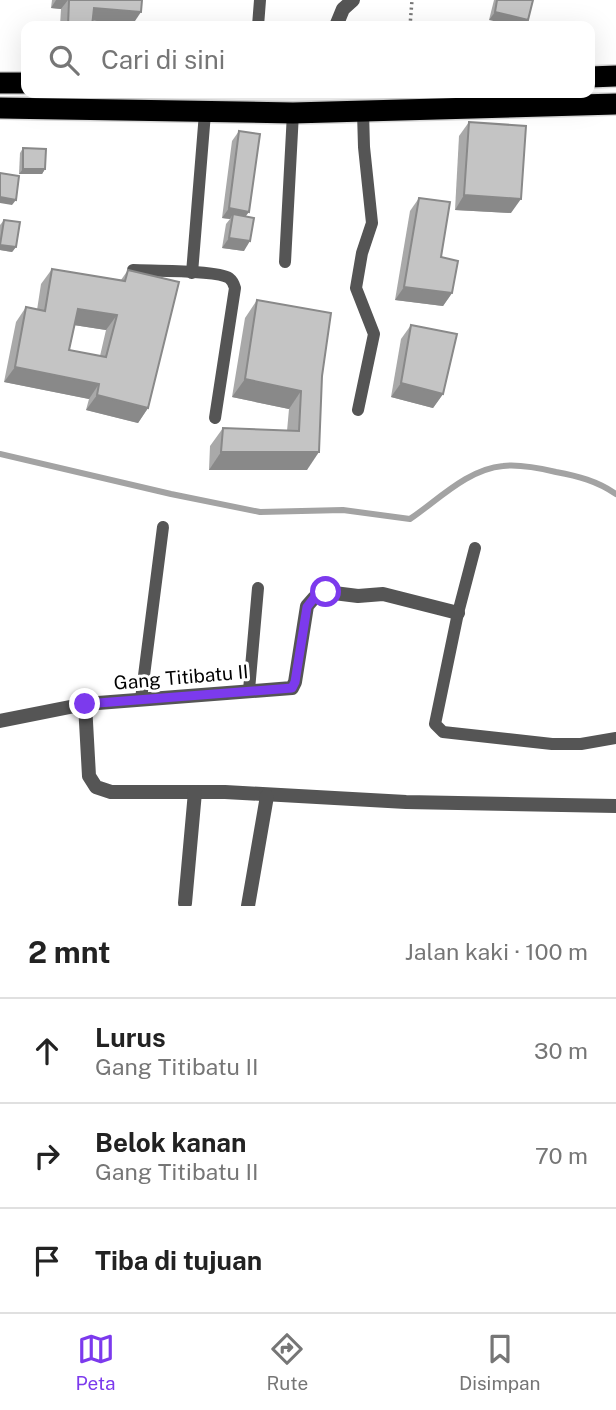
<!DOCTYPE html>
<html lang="id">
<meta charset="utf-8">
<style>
body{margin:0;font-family:"Public Sans",sans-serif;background:#f6f6f6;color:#222}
.stop{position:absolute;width:21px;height:21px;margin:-16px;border:5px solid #7c3aed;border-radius:50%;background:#fff}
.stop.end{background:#7c3aed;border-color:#fff;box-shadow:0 2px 7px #0008}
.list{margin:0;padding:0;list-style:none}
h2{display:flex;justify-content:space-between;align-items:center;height:91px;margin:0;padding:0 28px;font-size:30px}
h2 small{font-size:23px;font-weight:400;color:#767676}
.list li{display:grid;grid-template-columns:46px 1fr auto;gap:21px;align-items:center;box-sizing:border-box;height:105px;padding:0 28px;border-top:2px solid #e0e0e0}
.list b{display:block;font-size:26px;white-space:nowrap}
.list p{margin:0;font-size:23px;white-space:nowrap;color:#767676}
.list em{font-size:23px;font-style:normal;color:#767676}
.icon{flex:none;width:38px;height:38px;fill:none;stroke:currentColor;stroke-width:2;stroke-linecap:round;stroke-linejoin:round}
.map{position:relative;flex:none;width:616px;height:906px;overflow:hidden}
.search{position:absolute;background:#fff;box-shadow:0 7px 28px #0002;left:21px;right:21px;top:21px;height:77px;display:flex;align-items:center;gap:18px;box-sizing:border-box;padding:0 24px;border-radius:14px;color:#767676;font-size:26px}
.sheet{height:406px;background:#fff}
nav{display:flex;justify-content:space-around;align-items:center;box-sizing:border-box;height:98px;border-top:2px solid #e0e0e0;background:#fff;font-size:19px;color:#767676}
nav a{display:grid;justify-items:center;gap:4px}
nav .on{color:#7c3aed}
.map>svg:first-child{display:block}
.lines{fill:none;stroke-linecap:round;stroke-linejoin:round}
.stream{stroke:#a3a3a3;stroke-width:6}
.highway-casing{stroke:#dbdbdb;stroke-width:24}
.path{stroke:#777;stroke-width:3.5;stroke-dasharray:2 3.5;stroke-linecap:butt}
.lane{stroke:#555;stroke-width:12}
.street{stroke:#555;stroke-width:14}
.highway{stroke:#000;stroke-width:21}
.wall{fill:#a9a9a9;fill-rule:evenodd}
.shaded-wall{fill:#898989}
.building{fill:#c4c4c4;stroke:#898989;stroke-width:2;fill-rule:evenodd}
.route{stroke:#7c3aed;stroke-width:9}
.labels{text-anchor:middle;stroke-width:6;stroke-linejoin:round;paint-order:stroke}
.street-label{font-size:19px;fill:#000;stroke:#fff}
</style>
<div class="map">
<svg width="616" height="906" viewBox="0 0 616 906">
<rect width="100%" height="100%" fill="#fff"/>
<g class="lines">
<path class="stream" d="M0,454L171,494L260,512L343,510L410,519C438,500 468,469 503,466C520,464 539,468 556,472C578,476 597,481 616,494"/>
<g class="highway-casing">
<g id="highway">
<path d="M590,77L616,76"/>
<path d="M0,83H26"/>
<path d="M0,108L293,113L616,104"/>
</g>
</g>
<path class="path" d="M410,26L412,0"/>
<g class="lane">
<path d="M258,26L260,0"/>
<path d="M285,262L293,113"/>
<path d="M133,270C151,271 218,270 229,278C233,281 234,284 235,288L215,418"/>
<path d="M192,273L205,113"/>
<path d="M358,410L374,334L356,288L362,253L372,223L364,147L363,112"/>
<path d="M475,548L458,613L435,724L443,732L552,744H581L616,738"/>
<path d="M249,690L258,588"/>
<path d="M141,699L163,527"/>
</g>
<g class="street">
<path d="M336,26L343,9L353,0"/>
<path d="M85,704L89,776L96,787L111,792H225L406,802L616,806"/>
<path d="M0,721L85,704L292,688L295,682L307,606L314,598L326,592L358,596L383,594L458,613"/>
<path d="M185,903L195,792"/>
<path d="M248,906L267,796"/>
</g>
<use href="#highway" class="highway"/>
</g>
<g class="wall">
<path d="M52,0H142L133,24L93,20L92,26H60L61,9L51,8Z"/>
<path d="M494,0H533L489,20Z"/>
<path d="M469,122L511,213L455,210L459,136Z"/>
<path d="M239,131L246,216L244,251L222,248L226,224L230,219L222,218L232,141Z"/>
<path d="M23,148L45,169L42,174H19L20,153Z"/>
<path d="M419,198L441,257L452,293L443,306L395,300L410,211Z"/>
<path d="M4,220L16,247L12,252L0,250V225Z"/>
<path d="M52,269L121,280L128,270L148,408L138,423L86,410L89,399L4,382L16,322L26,307L37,310L41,284ZM74,325L106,330L100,356L69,350Z"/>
<path d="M257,300L331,313L307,470H209L210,446L223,428L287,431L289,409L232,397L245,318Z"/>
<path d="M411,325L443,394L433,408L391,397L401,339Z"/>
</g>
<g class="shaded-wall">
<path d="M56,0H68L61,9L51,8Z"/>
<path d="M94,8L141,12L133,24L85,20Z"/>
<path d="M495,12L528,20L524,26H515L489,20Z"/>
<path d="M23,169H45L42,174H19Z"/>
<path d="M464,195L521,199L511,213L455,210Z"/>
<path d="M0,197L16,200L12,205L0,203Z"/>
<path d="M229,208L249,212L242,221L233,214L230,219L222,218Z"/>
<path d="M229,238L250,241L244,251L222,248Z"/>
<path d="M0,245L16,247L12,252L0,250Z"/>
<path d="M404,287L452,293L443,306L395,300Z"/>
<path d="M78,309L117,315L106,330L67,324Z"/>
<path d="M15,367L99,384L89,399L4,382Z"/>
<path d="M245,379L301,391L289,409L232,397Z"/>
<path d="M401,383L443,394L433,408L391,397Z"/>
<path d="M97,395L148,408L138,423L86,410Z"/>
<path d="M221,452H319L307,470H209Z"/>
</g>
<g class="building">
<path d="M69,0H142L141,12L94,8L92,26H68Z"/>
<path d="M497,0H533L528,20L495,12Z"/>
<path d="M469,122L526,126L521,199L464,195Z"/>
<path d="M239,131L260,134L249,212L229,208Z"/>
<path d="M23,148L46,149L45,169H23Z"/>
<path d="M0,173L19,176L16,200L0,197Z"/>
<path d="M419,198L450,202L441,257L458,261L452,293L404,287Z"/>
<path d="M233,214L254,218L250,241L229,238Z"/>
<path d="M4,220L20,222L16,247L0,245Z"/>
<path d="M52,269L125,281L128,270L179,282L148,408L97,395L99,384L15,367L26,307L45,311ZM78,309L117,315L106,357L69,350Z"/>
<path d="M257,300L331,313L322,376L319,452H221L223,428L299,431L301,391L245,379Z"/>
<path d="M411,325L457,334L443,394L401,383Z"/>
</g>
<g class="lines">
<path class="route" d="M85,704L292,688L295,682L307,607L314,598L326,592"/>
</g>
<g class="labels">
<g class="street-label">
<text transform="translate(181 677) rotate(-5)" y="7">Gang Titibatu II</text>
</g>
</g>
</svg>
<div class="stop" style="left:326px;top:592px"></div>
<div class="stop end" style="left:85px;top:704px"></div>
<div class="search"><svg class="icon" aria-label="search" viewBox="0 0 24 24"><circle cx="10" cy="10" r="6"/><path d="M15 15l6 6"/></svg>Cari di sini</div>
</div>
<section class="sheet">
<h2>2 mnt<small>Jalan kaki · 100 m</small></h2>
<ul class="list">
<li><svg class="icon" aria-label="ahead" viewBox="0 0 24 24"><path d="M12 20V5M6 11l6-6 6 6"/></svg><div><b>Lurus</b><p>Gang Titibatu II</p></div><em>30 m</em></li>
<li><svg class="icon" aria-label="right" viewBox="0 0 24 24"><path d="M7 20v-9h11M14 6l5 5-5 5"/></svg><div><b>Belok kanan</b><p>Gang Titibatu II</p></div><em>70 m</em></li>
<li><svg class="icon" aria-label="arrive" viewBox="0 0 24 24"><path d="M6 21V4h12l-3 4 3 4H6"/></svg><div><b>Tiba di tujuan</b></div></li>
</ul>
</section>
<nav>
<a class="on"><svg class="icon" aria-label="map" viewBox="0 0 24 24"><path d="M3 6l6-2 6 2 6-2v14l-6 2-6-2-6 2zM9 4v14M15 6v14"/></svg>Peta</a>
<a><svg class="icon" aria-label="directions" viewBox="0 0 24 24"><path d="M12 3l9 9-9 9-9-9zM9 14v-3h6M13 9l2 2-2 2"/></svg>Rute</a>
<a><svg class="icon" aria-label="saved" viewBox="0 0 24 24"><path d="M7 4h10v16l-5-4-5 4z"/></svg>Disimpan</a>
</nav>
